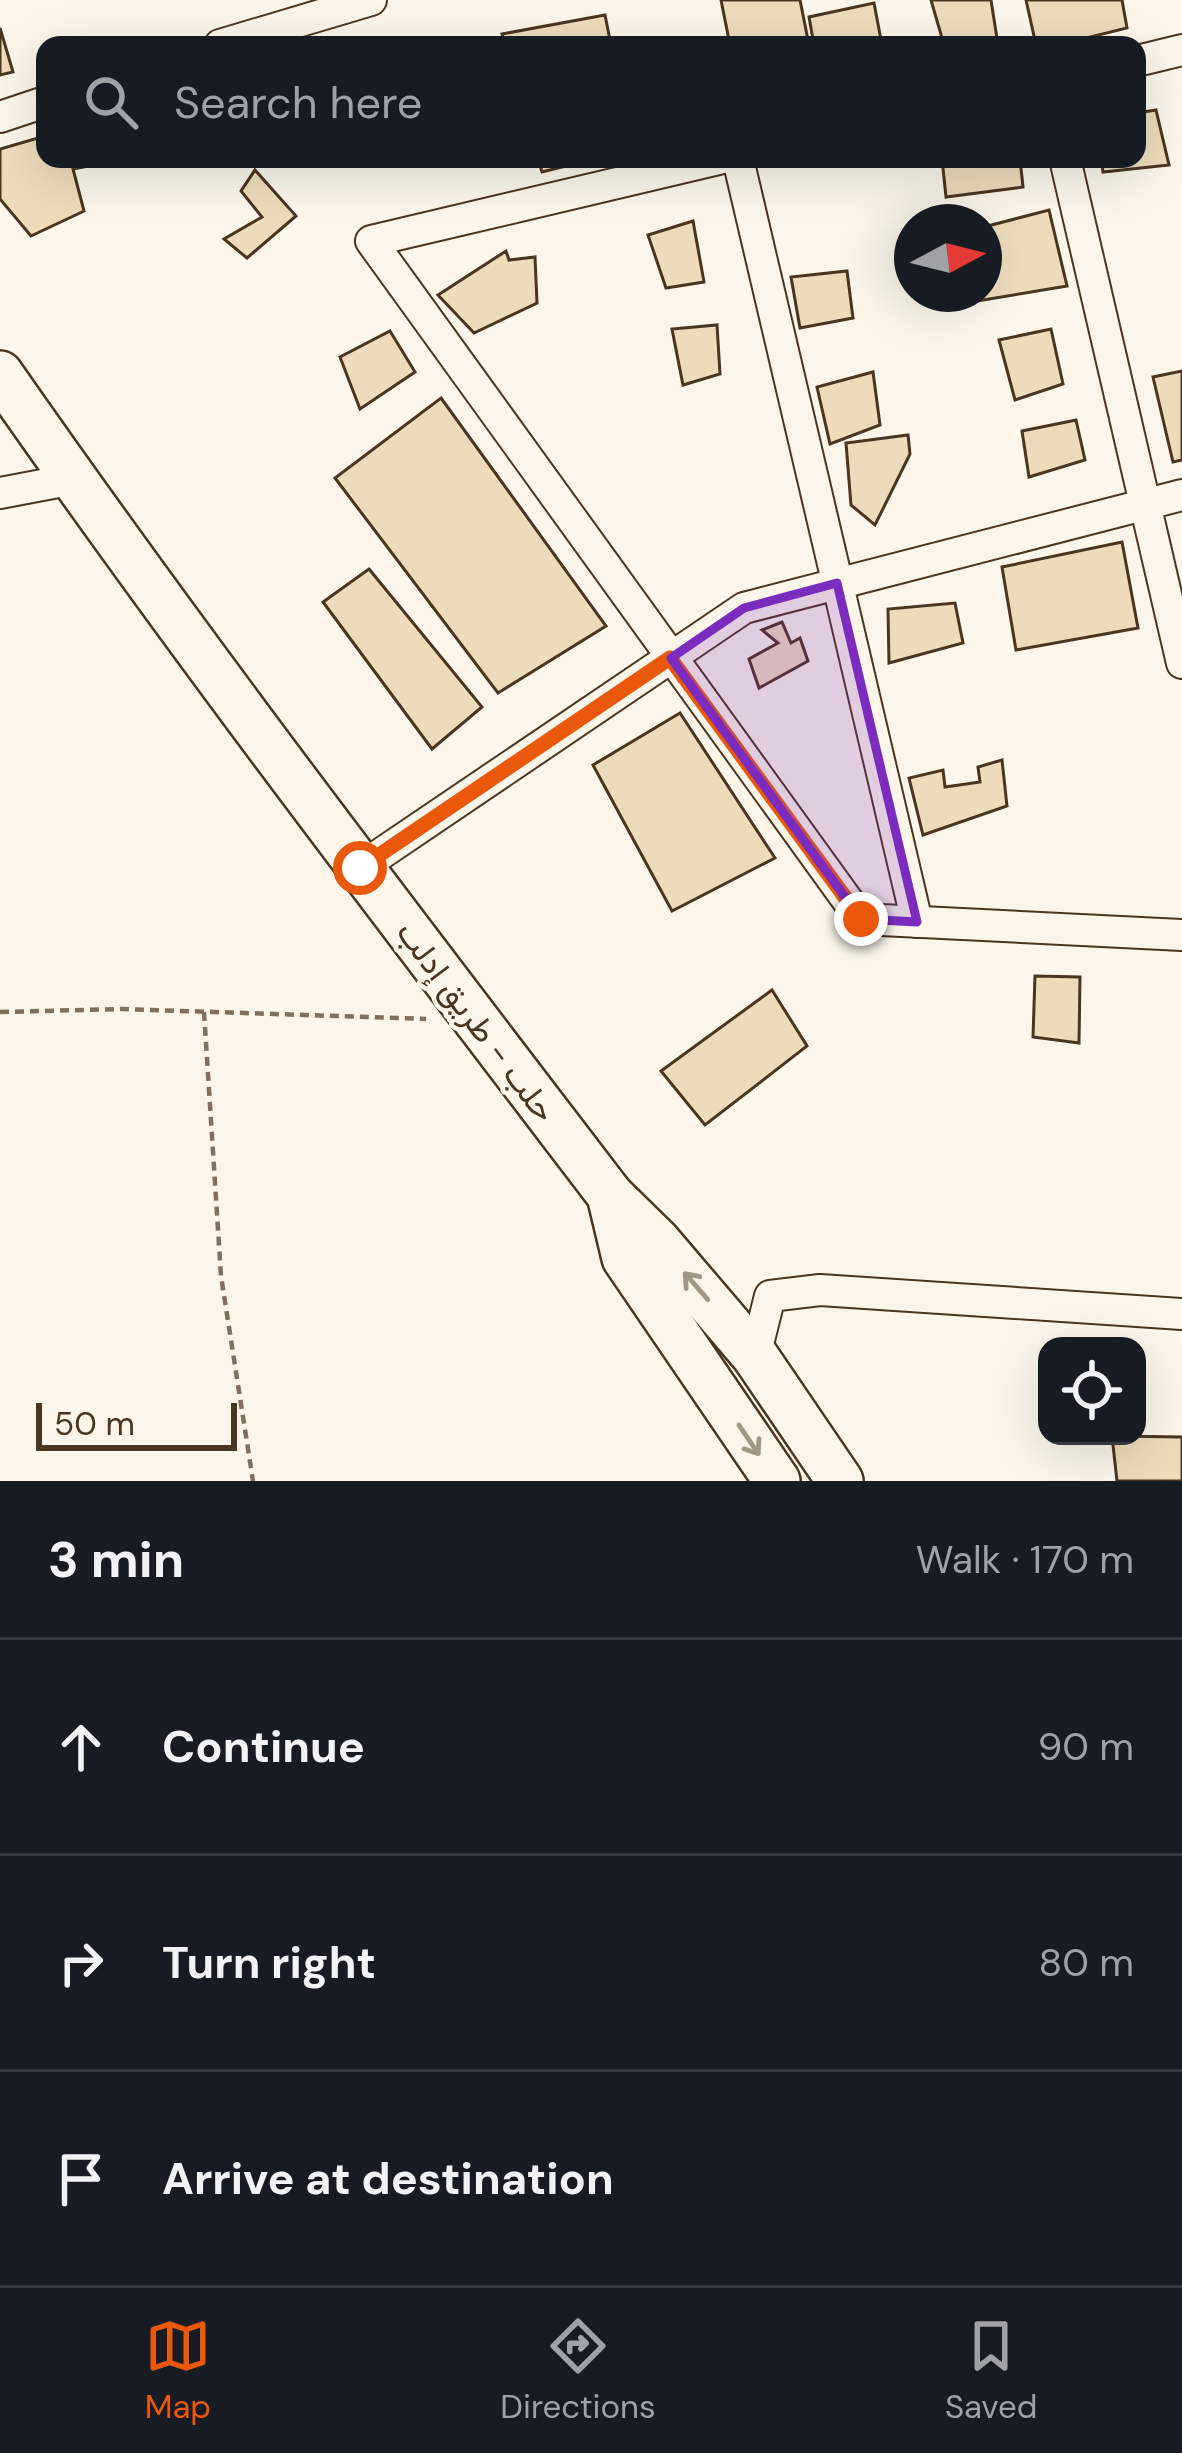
<!DOCTYPE html>
<meta charset="utf-8">
<style>
body{margin:0;font-family:"DM Sans",Vazirmatn,sans-serif;background:#20242c;color:#f1f3f6}
.controls{position:absolute;right:36px;bottom:36px;display:grid;overflow:hidden;border-radius:24px;box-shadow:0 12px 48px #0002}
.controls button{width:108px;height:108px;display:grid;place-items:center;padding:0;border:0;border-bottom:3px solid #363941;background:#171b24;color:#f1f3f6;font:60px sans-serif}
.compass{position:absolute;left:894px;top:204px;width:108px;height:108px;border-radius:50%;background:#171b24;box-shadow:0 12px 48px #0002;rotate:83deg}
.scale{position:absolute;left:36px;bottom:30px;width:201px;box-sizing:border-box;padding-left:12px;border:6px solid #4a3520;border-top:0;font-size:33px;line-height:42px;white-space:nowrap;color:#4a3520;-webkit-text-stroke:9px #fbf6e9;paint-order:stroke}
.stop{position:absolute;width:36px;height:36px;margin:-27px;border:9px solid #ea580c;border-radius:50%;background:#fff}
.stop.end{background:#ea580c;border-color:#fff;box-shadow:0 3px 12px #0008}
.list{margin:0;padding:0;list-style:none}
h2{display:flex;justify-content:space-between;align-items:center;height:156px;margin:0;padding:0 48px;font-size:51px}
h2 small{font-size:39px;font-weight:400;color:#9ea1a6}
.list li{display:grid;grid-template-columns:78px 1fr auto;gap:36px;align-items:center;box-sizing:border-box;height:216px;padding:0 48px;border-top:3px solid #363941}
.list b{display:block;font-size:45px;white-space:nowrap}
.list em{font-size:39px;font-style:normal;color:#9ea1a6}
.icon{flex:none;width:66px;height:66px;fill:none;stroke:currentColor;stroke-width:2;stroke-linecap:round;stroke-linejoin:round}
.map{position:relative;flex:none;width:1182px;height:1481px;overflow:hidden}
.search{position:absolute;background:#171b24;box-shadow:0 12px 48px #0002;left:36px;right:36px;top:36px;height:132px;display:flex;align-items:center;gap:30px;box-sizing:border-box;padding:0 42px;border-radius:24px;color:#9ea1a6;font-size:45px}
.sheet{height:804px;background:#171b24}
nav{display:flex;justify-content:space-around;align-items:center;box-sizing:border-box;height:168px;border-top:3px solid #363941;background:#171b24;font-size:33px;color:#9ea1a6}
nav a{display:grid;justify-items:center;gap:6px}
nav .on{color:#ea580c}
.map>svg:first-child{display:block}
.building{fill:#ecdcbc;stroke:#4a3520;stroke-width:3}
.lines{fill:none;stroke-linecap:round;stroke-linejoin:round}
.minor-casing{stroke:#4a3520;stroke-width:34}
.highway-casing{stroke:#4a3520;stroke-width:50}
.path{stroke:#7f6f5c;stroke-width:4.5;stroke-dasharray:9 6;stroke-linecap:butt}
.minor{stroke:#fbf6e9;stroke-width:30}
.highway{stroke:#fbf6e9;stroke-width:45}
.oneway{stroke:#a29684}
.route{stroke:#ea580c;stroke-width:15}
.marked{fill:#7b2cbf;fill-opacity:0.2;stroke:#7b2cbf;stroke-width:9;stroke-linejoin:round}
.labels{text-anchor:middle;stroke-width:9;stroke-linejoin:round;paint-order:stroke}
.street-label{font-size:33px;fill:#4a3520;stroke:#fbf6e9}
</style>
<div class="map">
<svg width="1182" height="1481" viewBox="0 0 1182 1481">
<rect width="100%" height="100%" fill="#fbf6e9"/>
<g class="building">
<path d="M721,0H800L809,45H730Z"/>
<path d="M931,0H991L998,45H944Z"/>
<path d="M1026,0H1122L1127,28L1058,45H1036Z"/>
<path d="M874,3L882,45H814L809,17Z"/>
<path d="M605,15L611,45H505L502,34Z"/>
<path d="M0,28L13,72L0,75Z"/>
<path d="M1156,110L1169,165L1103,172L1101,159H1137V113Z"/>
<path d="M45,136V159H126L73,169L84,211L31,236L0,199V149Z"/>
<path d="M538,159H594L542,172Z"/>
<path d="M942,159H1020L1023,187L946,197Z"/>
<path d="M255,170L296,216L247,258L224,239L262,217L241,191Z"/>
<path d="M1049,210L1067,286L971,302V294H984V227Z"/>
<path d="M693,221L704,282L666,288L648,235Z"/>
<path d="M506,251L509,260L535,257L537,303L474,333L438,295Z"/>
<path d="M847,271L853,318L800,328L791,277Z"/>
<path d="M717,325L720,374L683,385L672,329Z"/>
<path d="M1051,329L1063,384L1015,400L999,340Z"/>
<path d="M390,331L415,372L360,409L340,357Z"/>
<path d="M1182,371V460L1173,462L1153,377Z"/>
<path d="M873,372L880,425L830,444L817,387Z"/>
<path d="M441,398L606,626L498,693L335,478Z"/>
<path d="M1076,420L1085,460L1029,477L1022,431Z"/>
<path d="M908,435L910,454L875,525L851,505L846,443Z"/>
<path d="M1122,542L1138,628L1016,650L1002,567Z"/>
<path d="M369,569L482,707L432,749L323,602Z"/>
<path d="M955,603L963,643L889,663L888,609Z"/>
<path d="M782,622L791,643L800,638L808,661L759,688L749,659L778,643L762,630Z"/>
<path d="M680,713L775,858L672,911L593,765Z"/>
<path d="M1002,760L1007,806L923,835L909,778L943,770L945,787L980,782L978,767Z"/>
<path d="M1035,976L1080,977L1079,1043L1033,1037Z"/>
<path d="M772,990L807,1046L705,1125L661,1071Z"/>
<path d="M1112,1436L1182,1437V1481H1117Z"/>
</g>
<g class="lines">
<g class="minor-casing">
<g id="minor">
<path d="M220,45L371,0"/>
<path d="M1137,61L1182,50"/>
<path d="M0,117L45,102"/>
<path d="M719,159L371,241L861,919L1182,935"/>
<path d="M738,159L917,922"/>
<path d="M1065,159L1182,663"/>
<path d="M0,493L74,479"/>
<path d="M360,868L744,608L1182,495"/>
<path d="M755,1356L770,1296L820,1290L1182,1314"/>
</g>
</g>
<g class="highway-casing">
<g id="highway">
<path d="M0,374C195,654 403,924 610,1195L657,1241L755,1356L840,1481"/>
<path d="M610,1195L625,1258L777,1481"/>
</g>
</g>
<g class="path">
<path d="M0,1012L123,1009L426,1019"/>
<path d="M204,1012L221,1276L253,1481"/>
</g>
<use href="#minor" class="minor"/>
<use href="#highway" class="highway"/>
</g>
<defs><path id="oneway-shaft" d="M-6 0H5M1.5-3L5.5 0L1.5 3" fill="none" stroke-width="1.6" stroke-linecap="round" stroke-linejoin="round" transform="scale(3)"/></defs>
<g class="oneway">
<use href="#oneway-shaft" transform="translate(696 1286) rotate(-131)"/>
<use href="#oneway-shaft" transform="translate(749 1440) rotate(56)"/>
</g>
<g class="lines">
<path class="route" d="M360,868L670,658L861,919"/>
</g>
<path class="marked" d="M837,583L917,922L861,919L671,658L744,608Z"/>
<g class="labels">
<g class="street-label">
<text transform="translate(477 1021) rotate(53)" y="12">حلب - طريق إدلب</text>
</g>
</g>
</svg>
<div class="controls">
<button><svg class="icon" aria-label="locate" viewBox="0 0 24 24"><circle cx="12" cy="12" r="6"/><path d="M12 2v4M12 18v4M2 12h4M18 12h4"/></svg></button>
</div>
<svg class="compass" viewBox="-18 -18 36 36"><path d="M0-13l5 13h-10z" fill="#e53935"/><path d="M0 13l5-13h-10z" fill="#9ea1a6"/></svg>
<div class="scale">50 m</div>
<div class="stop" style="left:360px;top:868px"></div>
<div class="stop end" style="left:861px;top:919px"></div>
<div class="search"><svg class="icon" aria-label="search" viewBox="0 0 24 24"><circle cx="10" cy="10" r="6"/><path d="M15 15l6 6"/></svg>Search here</div>
</div>
<section class="sheet">
<h2>3 min<small>Walk · 170 m</small></h2>
<ul class="list">
<li><svg class="icon" aria-label="ahead" viewBox="0 0 24 24"><path d="M12 20V5M6 11l6-6 6 6"/></svg><div><b>Continue</b></div><em>90 m</em></li>
<li><svg class="icon" aria-label="right" viewBox="0 0 24 24"><path d="M7 20v-9h11M14 6l5 5-5 5"/></svg><div><b>Turn right</b></div><em>80 m</em></li>
<li><svg class="icon" aria-label="arrive" viewBox="0 0 24 24"><path d="M6 21V4h12l-3 4 3 4H6"/></svg><div><b>Arrive at destination</b></div></li>
</ul>
</section>
<nav>
<a class="on"><svg class="icon" aria-label="map" viewBox="0 0 24 24"><path d="M3 6l6-2 6 2 6-2v14l-6 2-6-2-6 2zM9 4v14M15 6v14"/></svg>Map</a>
<a><svg class="icon" aria-label="directions" viewBox="0 0 24 24"><path d="M12 3l9 9-9 9-9-9zM9 14v-3h6M13 9l2 2-2 2"/></svg>Directions</a>
<a><svg class="icon" aria-label="saved" viewBox="0 0 24 24"><path d="M7 4h10v16l-5-4-5 4z"/></svg>Saved</a>
</nav>
